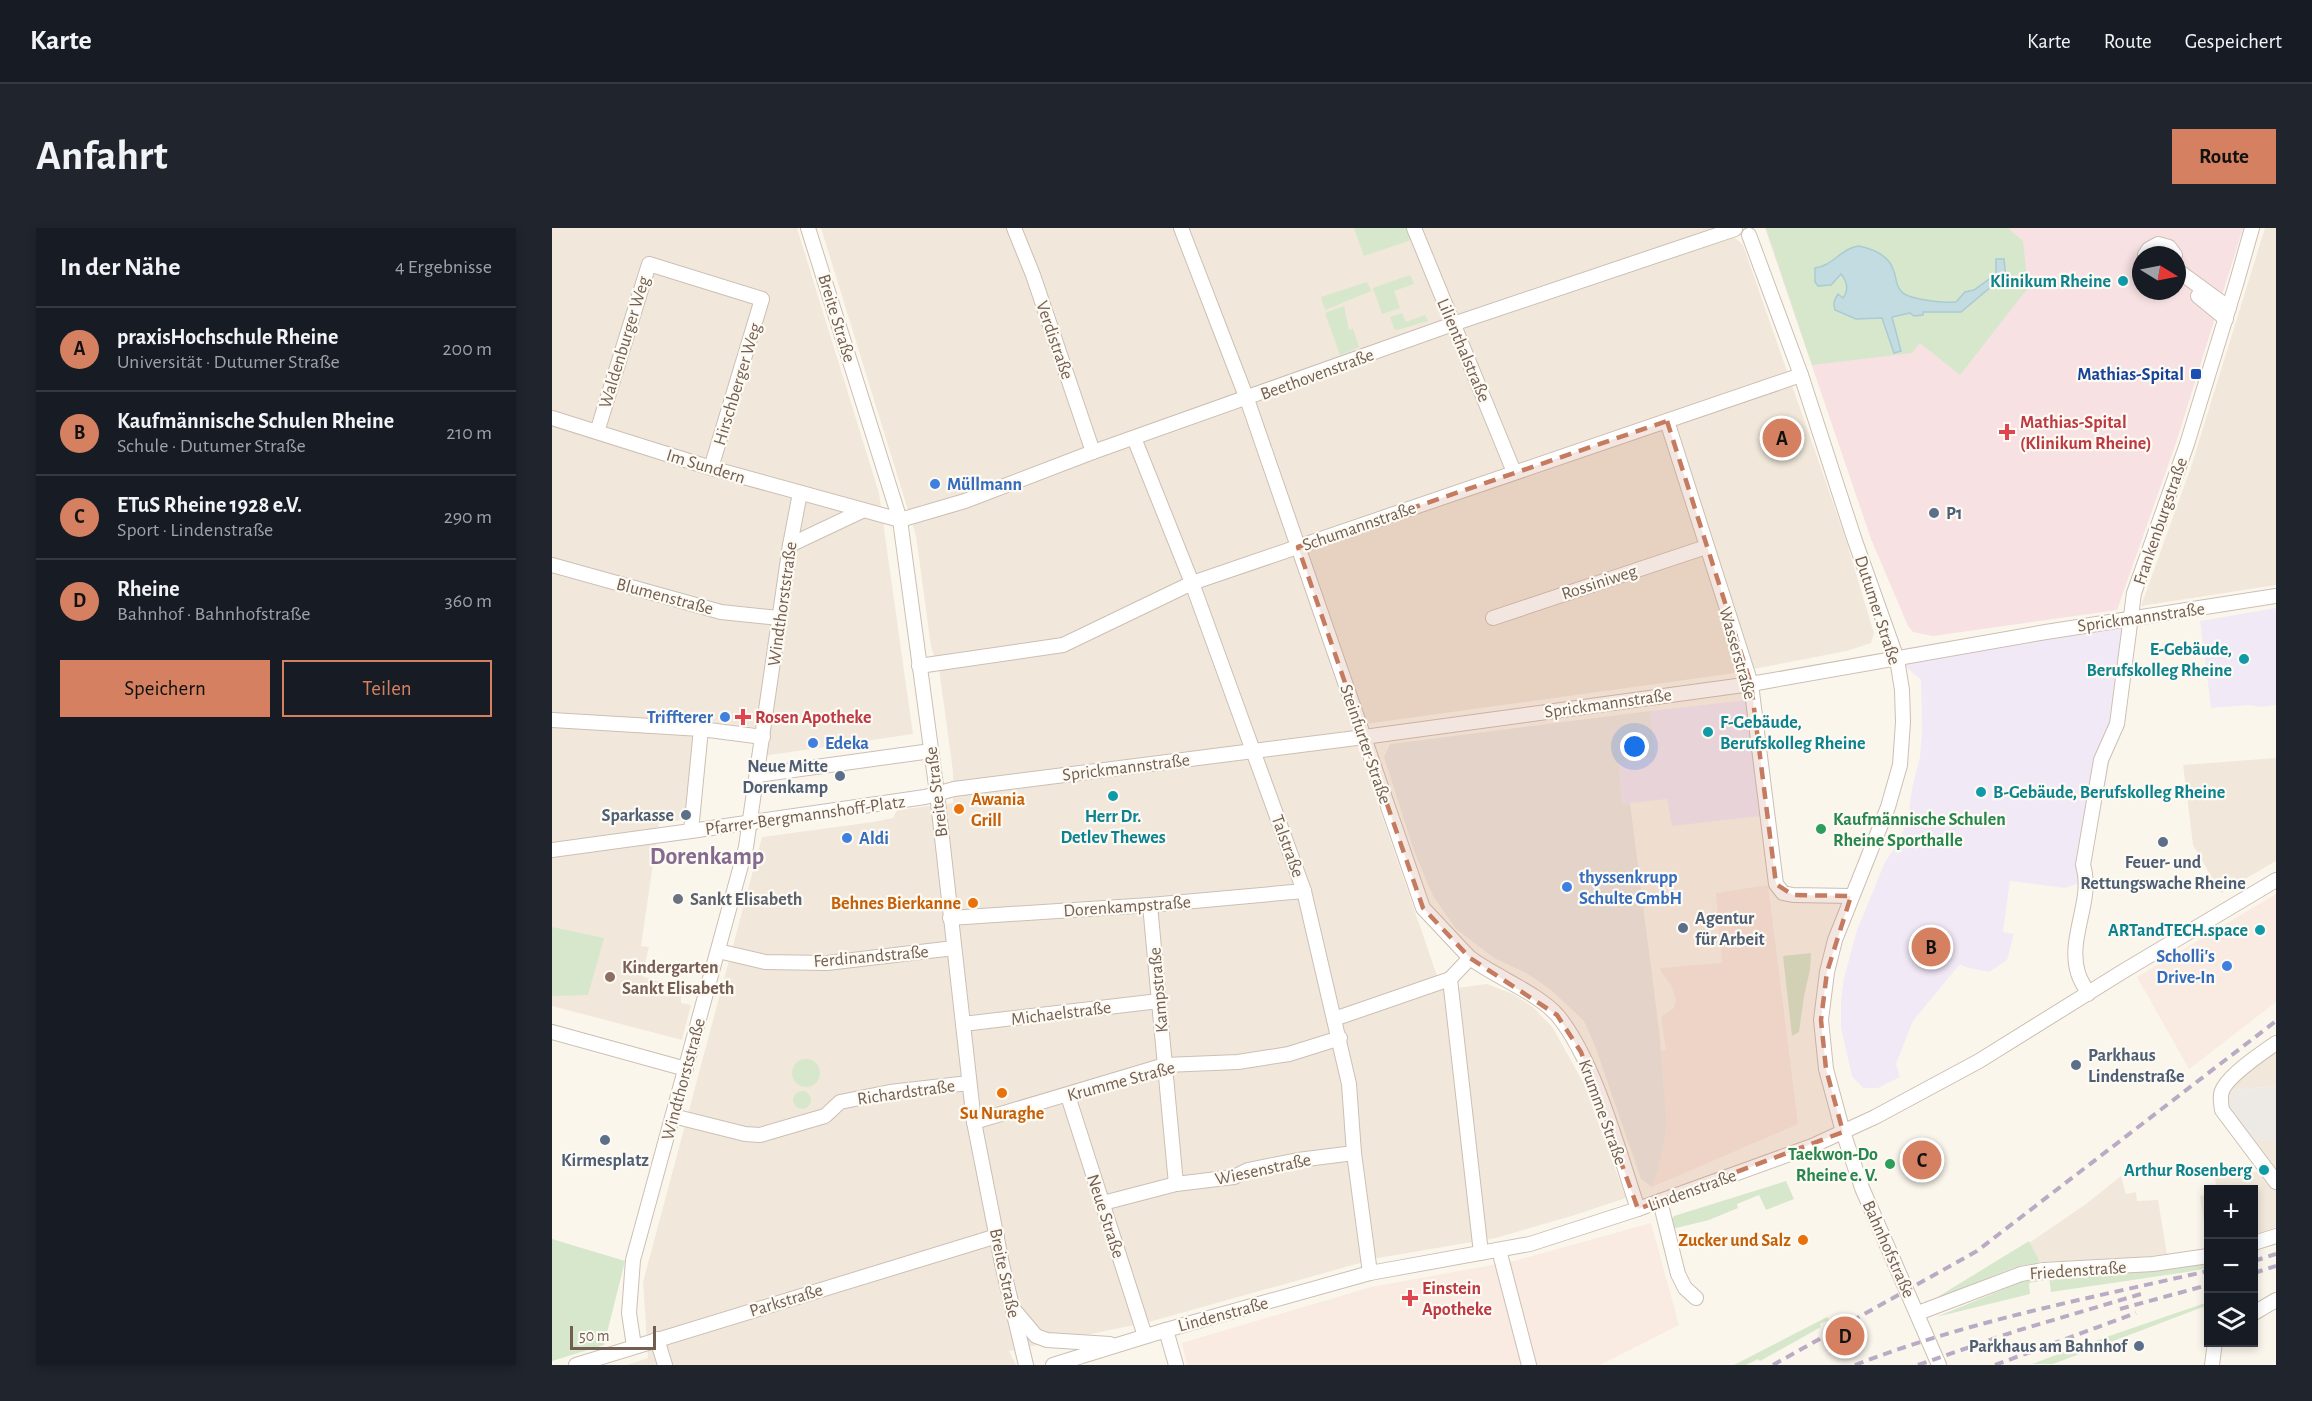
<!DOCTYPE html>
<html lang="de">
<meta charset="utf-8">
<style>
body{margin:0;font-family:"Alegreya Sans",sans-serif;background:#20242c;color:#f1f3f6}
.controls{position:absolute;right:18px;bottom:18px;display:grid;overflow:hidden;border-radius:0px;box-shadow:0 3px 9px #0003}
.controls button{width:54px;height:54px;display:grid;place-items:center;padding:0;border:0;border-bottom:2px solid #363941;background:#171b24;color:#f1f3f6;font:30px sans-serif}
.compass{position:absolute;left:1580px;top:18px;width:54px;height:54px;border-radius:50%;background:#171b24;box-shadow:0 3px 9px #0003;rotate:100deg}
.scale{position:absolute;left:18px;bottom:15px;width:86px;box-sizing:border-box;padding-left:6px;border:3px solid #735f52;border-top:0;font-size:16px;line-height:21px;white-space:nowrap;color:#735f52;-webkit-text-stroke:4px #fdfaf3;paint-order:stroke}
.you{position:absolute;left:1083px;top:519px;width:21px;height:21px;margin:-15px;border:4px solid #fff;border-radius:50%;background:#1a73e8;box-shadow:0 0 0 9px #1a73e833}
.badge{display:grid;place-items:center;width:39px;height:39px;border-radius:50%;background:#d48061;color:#111;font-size:20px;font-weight:700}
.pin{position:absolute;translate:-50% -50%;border:3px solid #fff;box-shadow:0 2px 6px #0006}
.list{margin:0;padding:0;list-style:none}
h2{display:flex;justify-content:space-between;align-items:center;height:78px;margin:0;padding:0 24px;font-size:26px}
h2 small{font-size:20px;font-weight:400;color:#9ea1a6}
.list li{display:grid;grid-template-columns:39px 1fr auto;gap:18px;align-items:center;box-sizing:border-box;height:84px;padding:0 24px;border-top:2px solid #363941}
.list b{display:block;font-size:22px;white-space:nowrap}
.list p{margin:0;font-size:20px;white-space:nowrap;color:#9ea1a6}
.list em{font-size:20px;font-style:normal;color:#9ea1a6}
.actions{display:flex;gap:12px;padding:18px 24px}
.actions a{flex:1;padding:14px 0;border:2px solid #d48061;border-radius:0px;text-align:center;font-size:21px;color:#d48061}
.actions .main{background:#d48061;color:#111}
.icon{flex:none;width:33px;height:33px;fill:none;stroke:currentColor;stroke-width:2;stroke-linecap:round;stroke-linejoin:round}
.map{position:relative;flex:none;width:1724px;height:1137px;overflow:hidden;border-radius:0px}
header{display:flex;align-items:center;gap:36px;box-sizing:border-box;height:84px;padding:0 30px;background:#171b24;border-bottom:2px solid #363941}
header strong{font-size:28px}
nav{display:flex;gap:33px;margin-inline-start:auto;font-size:21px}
.intro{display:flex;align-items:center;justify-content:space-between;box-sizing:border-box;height:144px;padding:0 36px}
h1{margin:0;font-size:42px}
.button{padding:15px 27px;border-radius:0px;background:#d48061;color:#111;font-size:21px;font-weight:700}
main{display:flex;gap:36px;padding:0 36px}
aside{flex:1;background:#171b24;border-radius:0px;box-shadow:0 3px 9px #0003}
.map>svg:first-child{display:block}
.residential{fill:#f1e8db}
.commercial{fill:#f9eae2}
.industrial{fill:#ede9e4}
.education{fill:#f2e9f7}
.medical{fill:#f7e1e2;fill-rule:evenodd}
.green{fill:#d6e7cc}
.water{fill:#c2dce2;stroke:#aacbd3;stroke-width:1.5}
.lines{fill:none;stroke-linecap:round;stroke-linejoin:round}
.street-casing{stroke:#ccbfb3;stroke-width:16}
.street{stroke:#fff;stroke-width:14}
.rail{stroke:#b9abc4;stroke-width:4;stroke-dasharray:9 6;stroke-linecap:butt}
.marked{fill:#c57b5f;fill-opacity:0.2;stroke:#c57b5f;stroke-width:4.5;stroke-dasharray:12 8;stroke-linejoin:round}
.culture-dot{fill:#0f9aa8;stroke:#fdfaf3;stroke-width:2}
.transit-dot{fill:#1a4fb4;stroke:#fdfaf3;stroke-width:2}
.health-dot{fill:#e0444e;stroke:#fdfaf3;stroke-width:2}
.shop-dot{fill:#3f7fe0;stroke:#fdfaf3;stroke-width:2}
.service-dot{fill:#5c6f8a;stroke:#fdfaf3;stroke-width:2}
.food-dot{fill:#e8710a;stroke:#fdfaf3;stroke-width:2}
.leisure-dot{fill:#2e9e5b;stroke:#fdfaf3;stroke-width:2}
.worship-dot{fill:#6b7280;stroke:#fdfaf3;stroke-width:2}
.education-dot{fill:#8d6e63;stroke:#fdfaf3;stroke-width:2}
.labels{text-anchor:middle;stroke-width:4.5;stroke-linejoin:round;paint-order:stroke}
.culture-label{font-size:18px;font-weight:bold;fill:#0d838f;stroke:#fdfaf3;text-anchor:end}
.street-label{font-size:18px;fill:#735f52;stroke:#fdfaf3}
.transit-label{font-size:18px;font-weight:bold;fill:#164399;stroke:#fdfaf3;text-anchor:end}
.health-label{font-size:18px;font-weight:bold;fill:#be3a42;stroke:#fdfaf3;text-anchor:start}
.shop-label{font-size:18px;font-weight:bold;fill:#366cbe;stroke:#fdfaf3;text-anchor:start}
.service-label{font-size:18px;font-weight:bold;fill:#4e5e75;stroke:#fdfaf3;text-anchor:start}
.food-label{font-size:18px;font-weight:bold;fill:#c56008;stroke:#fdfaf3;text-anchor:end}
.leisure-label{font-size:18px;font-weight:bold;fill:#27864d;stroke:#fdfaf3;text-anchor:start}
.worship-label{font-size:18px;font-weight:bold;fill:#5b616d;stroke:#fdfaf3;text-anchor:start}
.education-label{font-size:18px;font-weight:bold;fill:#785e54;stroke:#fdfaf3;text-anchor:start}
.district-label{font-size:24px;font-weight:bold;fill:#846a8e;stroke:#fdfaf3}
</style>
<header>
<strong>Karte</strong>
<nav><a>Karte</a><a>Route</a><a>Gespeichert</a></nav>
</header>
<div class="intro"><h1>Anfahrt</h1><a class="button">Route</a></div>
<main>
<aside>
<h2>In der Nähe<small>4 Ergebnisse</small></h2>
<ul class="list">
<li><span class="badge">A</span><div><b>praxisHochschule Rheine</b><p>Universität · Dutumer Straße</p></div><em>200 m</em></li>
<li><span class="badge">B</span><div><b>Kaufmännische Schulen Rheine</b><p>Schule · Dutumer Straße</p></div><em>210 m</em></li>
<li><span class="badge">C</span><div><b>ETuS Rheine 1928 e.V.</b><p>Sport · Lindenstraße</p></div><em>290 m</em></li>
<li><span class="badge">D</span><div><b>Rheine</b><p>Bahnhof · Bahnhofstraße</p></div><em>360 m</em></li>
</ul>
<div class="actions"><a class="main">Speichern</a><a>Teilen</a></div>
</aside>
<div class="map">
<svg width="1724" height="1137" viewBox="0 0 1724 1137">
<rect width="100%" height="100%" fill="#fbf6ec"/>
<g class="residential">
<path d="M0,0H245L327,265L361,506L211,528L217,501L150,493L139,591L107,595L89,718L97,719L90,748L108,754L107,768H114L120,765L129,767V775L139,777L130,812L0,778Z"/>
<path d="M269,0H1179L1182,9L1191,17L1292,306L1322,405L1319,415L1295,423L1176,446L799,498L890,762L935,756L961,766L981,779L1001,800L1032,856L1074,970L1023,987L944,1010L826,1030L597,1094L457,1123L464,1137H75L96,1130L91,1054L210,609L321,594L341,590L345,582L401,575V544L387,441L379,419L364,308Z"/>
<path d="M1713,0H1724V357L1589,378L1639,239Z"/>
<path d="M1724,530V633L1669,665L1641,617L1631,537Z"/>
<path d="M1724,818V858L1672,863Z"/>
<path d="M1724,911V950L1697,914Z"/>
<path d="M1713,943L1724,958V999L1702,1007V962L1664,961L1663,948Z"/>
<path d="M1569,948L1574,966L1584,964L1585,973L1606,972L1615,1026L1582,1030L1488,1034L1477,1015L1534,976Z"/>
<path d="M1656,967V1020L1648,968Z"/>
</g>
<g class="commercial">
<path d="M1216,657L1246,896L1100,959L1106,943L1115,897L1109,823L1114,822L1109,790L1111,787L1122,780L1124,771L1119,757L1109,744L1108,740L1170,735L1164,665Z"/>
<path d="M1724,666V774L1637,841L1585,749Z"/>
<path d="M1099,995L1127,1097L1048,1137H635L630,1115L819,1059L962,1033Z"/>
</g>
<g class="industrial">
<path d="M1098,483L1103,529L1067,534L1070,576L1078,575L1107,802L1115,897L1106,943L1100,959L1089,951L1043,818L1032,793L998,761L974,745L942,730L904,701L881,668L862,623L832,529L838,516Z"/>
<path d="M1724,858V912L1697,914L1675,882L1672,863Z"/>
</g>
<g class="education">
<path d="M1724,380V477L1708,479L1697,477L1659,480L1648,393Z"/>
<path d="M1581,390L1565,496L1534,653L1513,660L1458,653L1451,704L1462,706L1455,732L1437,744L1413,739L1408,736L1361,793L1344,836L1348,849L1326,860H1311L1300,848L1289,800V772L1292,750L1305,702L1333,634L1347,613L1356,591L1360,560L1368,529L1370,506L1369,452L1345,431Z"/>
<path d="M1196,472L1209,588L1120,598L1115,571L1070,576L1067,534L1103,529L1098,483Z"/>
</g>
<path class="medical" d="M1213,0H1691L1624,215L1565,382L1381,408L1361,404L1356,398L1319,311ZM1589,27H1625V63H1589Z"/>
<g class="green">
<path d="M802,0H854L859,12L812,28Z"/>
<path d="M1214,0H1456L1471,13L1476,60L1408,147L1368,115L1360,125L1260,137Z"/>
<path d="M858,47L862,56L842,63L848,80L830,86L821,60Z"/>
<path d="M815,54L819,63L773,82L769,69Z"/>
<path d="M792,78L797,102L801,101L807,119L788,127L773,85Z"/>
<path d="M850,85L854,94L873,87L876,93L845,102L842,101L838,89Z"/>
<path d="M0,699L52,710L36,767L0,768Z"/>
<path d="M1259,725L1258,742L1252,768L1247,804L1240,808L1231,728Z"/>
<circle cx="254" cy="845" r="14"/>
<circle cx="250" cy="872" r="9"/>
<path d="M1234,953L1242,971L1214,982L1207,967L1185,976L1186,980L1157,992L1120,1001L1118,993L1122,988Z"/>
<path d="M0,1011L73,1033L52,1117L0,1133Z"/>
<path d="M1477,1013L1488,1034L1461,1040L1379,1073Z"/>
<path d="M1656,1035V1040L1635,1044L1499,1064L1497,1049L1623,1041Z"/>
<path d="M1494,1049V1052L1477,1055L1478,1066L1384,1089L1472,1053Z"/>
<path d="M1656,1074V1077L1501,1136H1480L1531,1117L1533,1120L1537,1115Z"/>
<path d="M1275,1089L1277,1092L1268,1096L1269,1099L1208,1133L1206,1131L1194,1137H1182Z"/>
</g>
<path class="water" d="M1307,18C1321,21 1336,27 1341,41C1345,49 1343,57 1349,63C1356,72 1393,75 1404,74L1413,64L1422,62L1444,46V31H1452L1454,52L1446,53L1409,84H1371V87L1362,88L1358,85L1340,89L1349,123L1342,125L1330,90L1304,91L1283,82C1281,75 1282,72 1286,66L1291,70C1297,62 1295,53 1289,46L1279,57L1266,58L1263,54V40C1281,38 1289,20 1307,18Z"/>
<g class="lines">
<g class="street-casing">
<g id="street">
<path d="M256,0L348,292L385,565L422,894L450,1036L474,1137"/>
<path d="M462,0L481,47L541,224"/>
<path d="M629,0L695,171L871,680L918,730L898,751L929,1025"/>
<path d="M862,0L962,244"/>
<path d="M1197,7L1249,147L1302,310L1345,431L1350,462L1351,494L1348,537L1336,579L1283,712L1275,744L1269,792L1274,841L1291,904L1310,960L1387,1137"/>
<path d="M1593,27L1597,21L1606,16L1617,19L1623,27"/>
<path d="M1625,42L1677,80"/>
<path d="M1646,68L1674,91"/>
<path d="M0,190L159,240L348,292L413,273L541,224L901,96L1183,1"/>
<path d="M1115,193L1199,456L1224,656L1231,665L1241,667L1299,668"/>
<path d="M45,204L97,36L210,71L159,240"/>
<path d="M582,210L640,355L752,663L797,856L802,925L818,1045"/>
<path d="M238,317L310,283"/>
<path d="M0,337L169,384L227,390"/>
<path d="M941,390L1154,319"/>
<path d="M367,438L511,417L640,355L1249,147"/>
<path d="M0,492L149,501"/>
<path d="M211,509L149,501L139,603L373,569L402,561L812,509L1199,456L1494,404L1724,368"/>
<path d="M206,547L379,523"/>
<path d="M0,622L139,603"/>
<path d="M598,677L624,956"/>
<path d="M398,690L598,677L752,663"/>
<path d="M166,723L213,734L275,735L402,720"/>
<path d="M918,730C944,749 986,765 1006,788C1043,833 1067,925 1086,981"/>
<path d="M1536,766C1533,759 1528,752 1526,745C1515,709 1542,672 1531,637L1549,532L1565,496L1582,365L1635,216L1685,53L1700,0"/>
<path d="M782,791L898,751"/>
<path d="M411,796L607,773"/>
<path d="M0,804L134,841"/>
<path d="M1724,815C1710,825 1681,844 1672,859C1667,866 1669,874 1670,882L1724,954"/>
<path d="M516,868L593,1108"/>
<path d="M121,888L193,906L208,907L273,888L288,874L338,864L417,855"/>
<path d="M422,894L613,837L686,834L737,826L788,810"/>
<path d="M1108,973L1126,1046L1133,1060L1144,1070"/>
<path d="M551,975L624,956L682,949L696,942L746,932L802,925"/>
<path d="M1702,1015L1724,1008"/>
<path d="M947,1022L977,1137"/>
<path d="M463,1083L484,1108L495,1112L558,1116"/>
<path d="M1366,1085L1469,1046L1491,1042L1601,1036L1656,1028"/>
<path d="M1702,1085L1724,1072"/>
<path d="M614,1102L624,1137"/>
<path d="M105,1111L113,1137"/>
<path d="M82,1118L77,1085L81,1032L194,619L238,317L248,265"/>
<path d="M24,1137L445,1008"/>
<path d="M501,1137L614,1102L818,1045L978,1016L1086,981L1260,918L1323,889L1427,833L1570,744L1724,652"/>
<path d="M1660,1137L1663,1114"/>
</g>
</g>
<use href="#street" class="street"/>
<g class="rail">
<path d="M1702,1033L1724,1026"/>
<path d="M1702,1045L1724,1038"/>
<path d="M1568,1081L1656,1057"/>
<path d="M1221,1137L1425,1023L1724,793"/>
<path d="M1303,1137C1416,1093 1538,1070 1656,1043"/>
<path d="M1366,1137L1464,1103L1589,1066"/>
<path d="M1443,1137L1584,1085"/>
</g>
</g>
<path class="marked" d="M1115,193L1199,456L1224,656L1241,667L1299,668L1275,744L1269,792L1274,841L1291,904L1086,981L1029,824L1005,787L918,730L871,680L746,319Z"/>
<g class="culture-dot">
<circle cx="1571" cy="53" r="6"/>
<circle cx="1692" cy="431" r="6"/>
<circle cx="1156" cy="504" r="6"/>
<circle cx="1429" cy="564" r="6"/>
<circle cx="561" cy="568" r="6"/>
<circle cx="1708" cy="702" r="6"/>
<circle cx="1712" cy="942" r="6"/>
</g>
<rect class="transit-dot" x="1638" y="140" width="12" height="12" rx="3"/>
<g class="health-dot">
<path d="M1452 195h6v6h6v6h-6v6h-6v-6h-6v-6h6z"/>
<path d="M188 480h6v6h6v6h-6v6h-6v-6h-6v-6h6z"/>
<path d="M855 1061h6v6h6v6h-6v6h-6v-6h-6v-6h6z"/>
</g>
<g class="shop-dot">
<circle cx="383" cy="256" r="6"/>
<circle cx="173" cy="489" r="6"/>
<circle cx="261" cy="515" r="6"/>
<circle cx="295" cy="610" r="6"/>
<circle cx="1015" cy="659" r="6"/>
<circle cx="1675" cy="738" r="6"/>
</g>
<g class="service-dot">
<circle cx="1382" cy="285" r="6"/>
<circle cx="288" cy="548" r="6"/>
<circle cx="134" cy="587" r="6"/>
<circle cx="1611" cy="614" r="6"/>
<circle cx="1131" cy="700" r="6"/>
<circle cx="1524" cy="837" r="6"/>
<circle cx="53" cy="912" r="6"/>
<circle cx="1587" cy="1118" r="6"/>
</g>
<g class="food-dot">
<circle cx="407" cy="581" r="6"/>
<circle cx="421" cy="675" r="6"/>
<circle cx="450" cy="865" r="6"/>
<circle cx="1251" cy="1012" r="6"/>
</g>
<g class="leisure-dot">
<circle cx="1269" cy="601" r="6"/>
<circle cx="1338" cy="936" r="6"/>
</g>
<circle class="worship-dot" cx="126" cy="671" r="6"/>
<circle class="education-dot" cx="58" cy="749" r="6"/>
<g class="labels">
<g class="culture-label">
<text x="1559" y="59">Klinikum Rheine</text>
<text x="1680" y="427">E-Gebäude,<tspan x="1680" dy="21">Berufskolleg Rheine</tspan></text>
<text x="1168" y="500" text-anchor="start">F-Gebäude,<tspan x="1168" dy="21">Berufskolleg Rheine</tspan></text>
<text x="1441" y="570" text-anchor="start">B-Gebäude, Berufskolleg Rheine</text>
<text x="561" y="594" text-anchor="middle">Herr Dr.<tspan x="561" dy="21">Detlev Thewes</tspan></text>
<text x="1696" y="708">ARTandTECH.space</text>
<text x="1700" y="948">Arthur Rosenberg</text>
</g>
<g class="street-label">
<text transform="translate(285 90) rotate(73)" y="6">Breite Straße</text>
<text transform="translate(503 112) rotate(71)" y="6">Verdistraße</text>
<text transform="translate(72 114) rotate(-73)" y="6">Waldenburger Weg</text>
<text transform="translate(912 122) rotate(67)" y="6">Lilienthalstraße</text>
<text transform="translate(765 146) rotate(-20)" y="6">Beethovenstraße</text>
<text transform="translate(185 156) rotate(-73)" y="6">Hirschberger Weg</text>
<text transform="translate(154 238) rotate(17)" y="6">Im Sundern</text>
<text transform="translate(1608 293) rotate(-71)" y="6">Frankenburgstraße</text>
<text transform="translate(807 298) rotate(-19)" y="6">Schumannstraße</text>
<text transform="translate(1047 354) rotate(-18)" y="6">Rossiniweg</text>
<text transform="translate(113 368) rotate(15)" y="6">Blumenstraße</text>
<text transform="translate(230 376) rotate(-82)" y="6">Windthorststraße</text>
<text transform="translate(1326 382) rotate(72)" y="6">Dutumer Straße</text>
<text transform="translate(1589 389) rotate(-8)" y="6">Sprickmannstraße</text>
<text transform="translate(1186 425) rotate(74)" y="6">Wasserstraße</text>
<text transform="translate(1056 475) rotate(-8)" y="6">Sprickmannstraße</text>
<text transform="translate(814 516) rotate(71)" y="6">Steinfurter Straße</text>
<text transform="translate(574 539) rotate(-7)" y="6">Sprickmannstraße</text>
<text transform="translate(384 564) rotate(-97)" y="6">Breite Straße</text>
<text transform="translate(253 587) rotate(-8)" y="6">Pfarrer-Bergmannshoff-Platz</text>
<text transform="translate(736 618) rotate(70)" y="6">Talstraße</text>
<text transform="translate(575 678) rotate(-4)" y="6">Dorenkampstraße</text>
<text transform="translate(319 728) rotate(-5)" y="6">Ferdinandstraße</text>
<text transform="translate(606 762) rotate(-95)" y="6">Kampstraße</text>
<text transform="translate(509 785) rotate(-7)" y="6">Michaelstraße</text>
<text transform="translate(131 851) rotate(-75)" y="6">Windthorststraße</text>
<text transform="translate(569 853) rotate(-15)" y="6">Krumme Straße</text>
<text transform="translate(354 864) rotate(-8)" y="6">Richardstraße</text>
<text transform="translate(1051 884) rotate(70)" y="6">Krumme Straße</text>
<text transform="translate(711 941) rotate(-12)" y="6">Wiesenstraße</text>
<text transform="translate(1140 962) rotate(-20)" y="6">Lindenstraße</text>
<text transform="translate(554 988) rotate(72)" y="6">Neue Straße</text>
<text transform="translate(1337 1021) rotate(66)" y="6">Bahnhofstraße</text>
<text transform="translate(1526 1042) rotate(-4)" y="6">Friedenstraße</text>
<text transform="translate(453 1045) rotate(78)" y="6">Breite Straße</text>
<text transform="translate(234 1072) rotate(-17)" y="6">Parkstraße</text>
<text transform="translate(671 1086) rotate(-15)" y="6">Lindenstraße</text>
</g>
<g class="transit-label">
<text x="1632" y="152">Mathias-Spital</text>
</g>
<g class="health-label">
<text x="1468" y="200">Mathias-Spital<tspan x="1468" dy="21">(Klinikum Rheine)</tspan></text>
<text x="203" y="495">Rosen Apotheke</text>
<text x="870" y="1066">Einstein<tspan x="870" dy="21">Apotheke</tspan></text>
</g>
<g class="shop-label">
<text x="395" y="262">Müllmann</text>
<text x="161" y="495" text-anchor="end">Triffterer</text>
<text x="273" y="521">Edeka</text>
<text x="307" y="616">Aldi</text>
<text x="1027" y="655">thyssenkrupp<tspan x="1027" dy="21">Schulte GmbH</tspan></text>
<text x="1663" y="734" text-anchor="end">Scholli's<tspan x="1663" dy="21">Drive-In</tspan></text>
</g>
<g class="service-label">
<text x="1394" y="291">P1</text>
<text x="276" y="544" text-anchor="end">Neue Mitte<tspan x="276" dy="21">Dorenkamp</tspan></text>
<text x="122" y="593" text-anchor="end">Sparkasse</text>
<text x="1611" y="640" text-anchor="middle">Feuer- und<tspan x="1611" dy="21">Rettungswache Rheine</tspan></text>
<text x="1143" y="696">Agentur<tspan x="1143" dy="21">für Arbeit</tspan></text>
<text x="1536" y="833">Parkhaus<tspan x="1536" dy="21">Lindenstraße</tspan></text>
<text x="53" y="938" text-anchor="middle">Kirmesplatz</text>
<text x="1575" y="1124" text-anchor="end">Parkhaus am Bahnhof</text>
</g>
<g class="food-label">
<text x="419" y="577" text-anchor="start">Awania<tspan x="419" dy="21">Grill</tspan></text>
<text x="409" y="681">Behnes Bierkanne</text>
<text x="450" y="891" text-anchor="middle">Su Nuraghe</text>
<text x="1239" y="1018">Zucker und Salz</text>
</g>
<g class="leisure-label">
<text x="1281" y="597">Kaufmännische Schulen<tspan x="1281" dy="21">Rheine Sporthalle</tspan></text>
<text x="1326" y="932" text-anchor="end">Taekwon-Do<tspan x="1326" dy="21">Rheine e. V.</tspan></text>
</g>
<g class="worship-label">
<text x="138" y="677">Sankt Elisabeth</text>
</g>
<g class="education-label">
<text x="70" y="745">Kindergarten<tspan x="70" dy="21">Sankt Elisabeth</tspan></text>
</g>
<g class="district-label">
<text x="155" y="636">Dorenkamp</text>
</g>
</g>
</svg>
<div class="controls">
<button>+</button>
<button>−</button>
<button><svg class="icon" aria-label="layers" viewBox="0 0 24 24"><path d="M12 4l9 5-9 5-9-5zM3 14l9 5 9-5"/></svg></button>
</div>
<svg class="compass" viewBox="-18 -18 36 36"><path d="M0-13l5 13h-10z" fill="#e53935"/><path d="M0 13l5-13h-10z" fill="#9ea1a6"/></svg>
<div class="scale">50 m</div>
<div class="you"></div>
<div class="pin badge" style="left:1230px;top:210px">A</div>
<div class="pin badge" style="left:1379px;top:719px">B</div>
<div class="pin badge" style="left:1370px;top:932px">C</div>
<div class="pin badge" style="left:1293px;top:1108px">D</div>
</div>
</main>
